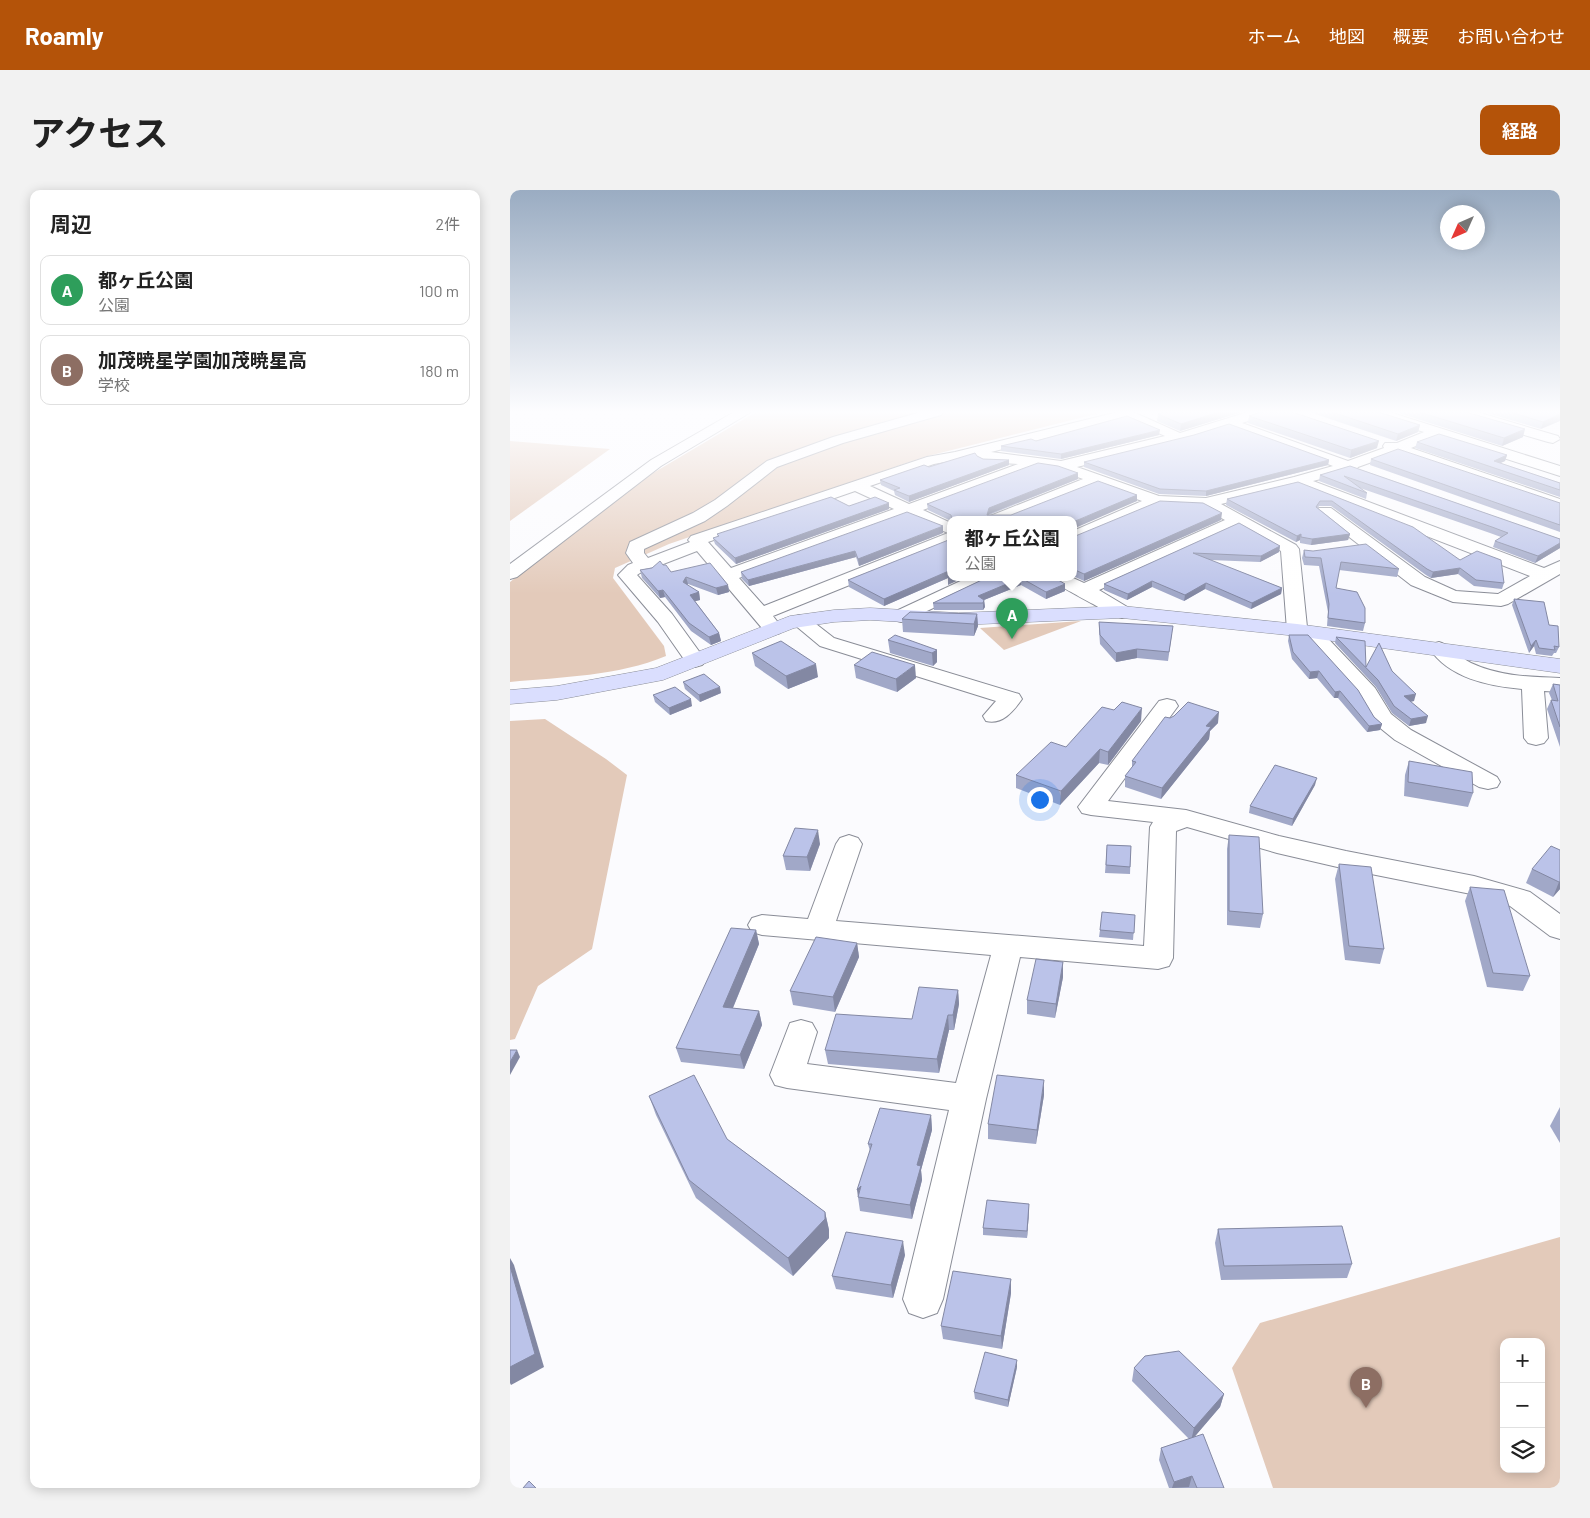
<!DOCTYPE html>
<html lang="ja">
<meta charset="utf-8">
<style>
body{margin:0;font-family:Barlow,"Noto Sans JP",sans-serif;background:#f2f2f2;color:#222}
.controls{position:absolute;right:15px;bottom:15px;display:grid;overflow:hidden;border-radius:10px;box-shadow:0 2px 12px #0003}
.controls button{width:45px;height:45px;display:grid;place-items:center;padding:0;border:0;border-bottom:1px solid #e0e0e0;background:#fff;color:#222;font:25px sans-serif}
.compass{position:absolute;left:930px;top:15px;width:45px;height:45px;border-radius:50%;background:#fff;box-shadow:0 2px 12px #0003;rotate:225deg}
.you{position:absolute;left:529px;top:609px;width:18px;height:18px;margin:-12px;border:4px solid #fff;border-radius:50%;background:#1a73e8;box-shadow:0 0 0 8px #1a73e833}
.badge{display:grid;place-items:center;width:32px;height:32px;border-radius:50%;background:#b45309;color:#fff;font-size:16px;font-weight:700}
.pin{position:absolute;translate:-50% -41px;filter:drop-shadow(0 1px 2px #0008)}
.pin::after{content:'';position:absolute;top:26px;width:18px;height:15px;background:inherit;clip-path:polygon(0 0,100% 0,50% 100%)}
.popup{position:absolute;left:437px;top:326px;width:130px;height:65px;box-sizing:border-box;display:grid;place-content:center;border-radius:10px;background:#fff;filter:drop-shadow(0 1px 4px #0005);font-size:16px;white-space:nowrap;color:#767676}
.popup b{font-size:19px;color:#222}
.popup::after{content:'';position:absolute;left:50%;top:100%;margin-left:-10px;border:10px solid transparent;border-top-color:#fff}
.list{margin:0;padding:0;list-style:none}
h2{display:flex;justify-content:space-between;align-items:center;height:65px;margin:0;padding:0 20px;font-size:21px}
h2 small{font-size:16px;font-weight:400;color:#767676}
.list li{display:grid;grid-template-columns:32px 1fr auto;gap:15px;align-items:center;box-sizing:border-box;height:70px;margin:0 10px 10px;padding:0 10px;border:1px solid #e0e0e0;border-radius:10px}
.list b{display:block;font-size:19px;white-space:nowrap}
.list p{margin:0;font-size:16px;white-space:nowrap;color:#767676}
.list em{font-size:16px;font-style:normal;color:#767676}
.icon{flex:none;width:28px;height:28px;fill:none;stroke:currentColor;stroke-width:2;stroke-linecap:round;stroke-linejoin:round}
.map{position:relative;flex:none;width:1050px;height:1298px;overflow:hidden;border-radius:10px}
header{display:flex;align-items:center;gap:30px;box-sizing:border-box;height:70px;padding:0 25px;background:#b45309;color:#fff}
header strong{font-size:24px}
nav{display:flex;gap:28px;margin-inline-start:auto;font-size:18px}
.intro{display:flex;align-items:center;justify-content:space-between;box-sizing:border-box;height:120px;padding:0 30px}
h1{margin:0;font-size:35px}
.button{padding:12px 22px;border-radius:10px;background:#b45309;color:#fff;font-size:18px;font-weight:700}
main{display:flex;gap:30px;padding:0 30px}
aside{flex:1;background:#fff;border-radius:10px;box-shadow:0 2px 12px #0003}
.map>svg:first-child{display:block}
.green{fill:#e3caba;fill-rule:evenodd}
.lines{fill:none;stroke-linecap:round;stroke-linejoin:round}
.street-casing{stroke:#8a8d97;stroke-width:2}
.secondary-casing{stroke:#8a8d97;stroke-width:1}
.street{fill:#fff;fill-rule:evenodd}
.secondary{fill:#dadefe;fill-rule:evenodd}
.wall{fill:#a1a8c8}
.shaded-wall{fill:#8388a3}
.building{fill:#bbc3e9;stroke:#8388a3}
</style>
<header>
<strong>Roamly</strong>
<nav><a>ホーム</a><a>地図</a><a>概要</a><a>お問い合わせ</a></nav>
</header>
<div class="intro"><h1>アクセス</h1><a class="button">経路</a></div>
<main>
<aside>
<h2>周辺<small>2件</small></h2>
<ul class="list">
<li><span class="badge" style="background:#2e9e5b">A</span><div><b>都ヶ丘公園</b><p>公園</p></div><em>100 m</em></li>
<li><span class="badge" style="background:#8d6e63">B</span><div><b>加茂暁星学園加茂暁星高</b><p>学校</p></div><em>180 m</em></li>
</ul>
</aside>
<div class="map">
<svg width="1050" height="1298" viewBox="0 0 1050 1298">
<rect width="100%" height="100%" fill="#fbfbfe"/>
<g class="green">
<path d="M246,222H594L414,267L159,354L105,378L103,388L154,456L156,466C108,486 52,487 0,492V392L128,292Z"/>
<path d="M0,251L100,259L0,331Z"/>
<path d="M571,431L494,460L470,438Z"/>
<path d="M35,529L96,569L117,585L82,759L28,796L5,849L0,850V531Z"/>
<path d="M1050,1047V1298H763L722,1178L750,1133ZM994,1152H1031V1279H994Z"/>
</g>
<g class="lines">
<g class="street-casing">
<g id="street">
<path d="M224,222H241L151,276L7,387L0,389V374L141,270Z"/>
<path d="M411,222H433L431,225L333,253L267,277L217,316L195,331L134,359V363L138,368L180,352L178,350L181,346L417,267L445,262L608,222H623L670,243L738,222H759L757,225L732,233L838,271L874,258L873,256L875,253H887L914,242L860,225L858,222H879L1050,276V286L928,247L901,258L1050,309V319L887,263L848,277L846,280L803,291L1034,378L1050,371V384L998,414L991,416L943,412L901,395L807,322L809,318H821L915,387L946,401L988,404L1020,386L787,296L711,314L786,355L789,359L797,437L808,438L865,498L881,524L901,540L987,587L990,592L987,597L978,599L969,597L885,550L864,533L848,506L793,445L787,446L780,444L777,440L771,361L728,337L589,400L619,418L622,422L619,426L612,428L605,426C595,420 542,393 539,388H563L574,393L715,330L693,318L649,316L563,352V341L632,311L588,295L500,330H478L480,326L573,289L548,280L528,277L413,320L441,333V354L263,426L273,439L270,443L263,445L256,443L187,361L130,383L127,385L162,424L196,471L192,475L185,477L178,475L148,432L108,385L118,375L123,373L116,363L120,352L183,323L205,310L257,271L323,247ZM615,228L655,246L551,271L481,262ZM718,237L823,276L784,287L696,308L649,306L567,277L683,248ZM466,266L468,270L473,272L508,274L399,314L360,296L424,274ZM345,301L384,319L221,378L198,352ZM398,326L438,343L254,416L229,388Z"/>
<path d="M945,222H967L1048,246L1050,249L1043,253L1038,252L947,225Z"/>
<path d="M457,388H480L478,392L398,430L391,432L384,430L381,426L384,422Z"/>
<path d="M290,425L297,427L324,448L509,504L512,509C503,522 492,535 476,531L473,526L486,511L310,456L280,431L283,427Z"/>
<path d="M929,452C940,455 949,467 961,473C988,486 1020,487 1050,488V502L1034,501L1038,548L1034,553L1026,555L1018,553L1014,548L1012,499C978,496 939,488 919,458L922,454Z"/>
<path d="M657,509L665,511L668,516L598,611L676,620L769,646L836,661L964,686L1020,702L1050,724V749L1040,746L1000,716L961,704L836,679L767,663L677,637L666,641L663,768L659,776L648,779L510,767L476,909L433,1109L427,1123L413,1128L399,1123L393,1109L439,920L277,898L265,895L260,885L280,833L291,830L302,833L307,842L297,874L446,893L481,765L252,745L242,742L238,735L242,728L252,725L298,729L326,654L330,648L339,645L348,648L352,654L326,731L634,756L640,637L643,632L581,625L572,623L568,617L649,511Z"/>
</g>
</g>
<g class="secondary-casing">
<path id="secondary" d="M612,416L787,434L1050,469V483L787,446L612,428L448,435L360,430L324,432L284,438L153,490L47,510L0,514V500L47,496L146,478L280,426L324,420L360,418L448,423Z"/>
</g>
<use href="#street" class="street"/>
<use href="#secondary" class="secondary"/>
</g>
<g class="wall">
<path d="M653,222H732L670,241L647,231L648,224Z"/>
<path d="M799,222H868L910,235L908,242L886,251Z"/>
<path d="M885,222H956L1013,247L992,256Z"/>
<path d="M973,222H1050L1031,239Z"/>
<path d="M739,226L867,258L840,268L738,233Z"/>
<path d="M649,245L551,269L491,261V256L526,251Z"/>
<path d="M907,252L997,265L995,271L990,273L1050,293V307L905,258Z"/>
<path d="M467,266L473,269L499,270V275L399,312L385,305L384,301L371,295L370,290L419,277Z"/>
<path d="M861,269L1050,313V342L860,275Z"/>
<path d="M819,270L818,275L696,306L649,304L574,277V272Z"/>
<path d="M840,276L1050,349V358L1025,373L983,357L985,351L991,347L980,343L850,298L857,303L856,309L809,291L810,285Z"/>
<path d="M568,283V289L479,325H501L627,305V311L563,330L441,331L418,320L417,314Z"/>
<path d="M788,292L950,370L994,393L992,399L964,396L948,384L921,388L916,385L821,316H809L808,318L840,344L838,350L801,355L790,353V350L786,352L716,315L717,309Z"/>
<path d="M339,316L379,319L226,374L205,354L203,348L208,347L207,344Z"/>
<path d="M711,330L574,391L563,386V347Z"/>
<path d="M729,333L770,356L769,362L750,372L700,370L772,398L771,404L741,419L695,399L674,411L642,397L617,410L594,400V394Z"/>
<path d="M433,343L349,376L346,367L239,396L232,389L231,382Z"/>
<path d="M441,349L438,395V388L374,416L339,397L338,390Z"/>
<path d="M794,360L889,379L887,387L829,380L826,398L855,433L853,441L817,436L818,422L809,376L794,375L792,368Z"/>
<path d="M153,375L161,382L218,395L219,402L208,405L178,394L177,395L189,402L190,410L185,411L209,443L211,451L201,455L181,441L155,407L150,408L132,388L130,380Z"/>
<path d="M476,388H545L555,401L536,409L511,395L474,410L475,417L473,420H424L423,413Z"/>
<path d="M1004,409L1039,435L1049,457L1046,463H1044L1042,466L1026,464L1024,456L1019,463L1002,415Z"/>
<path d="M467,424L468,436L464,446L393,442L392,429Z"/>
<path d="M589,432L662,444L658,471L627,468L606,472L590,454L589,441Z"/>
<path d="M779,445L864,527L872,534L870,540L857,542L828,508H824L807,488L799,489L782,469L778,451Z"/>
<path d="M826,447L856,477L882,481L904,511L900,512L916,533L899,536L882,523L866,497L825,453Z"/>
<path d="M378,450L427,460V472L423,476L380,463Z"/>
<path d="M242,463L308,487L278,499L245,476Z"/>
<path d="M344,475L406,488L387,502L346,488Z"/>
<path d="M173,492L211,503L190,512L175,499Z"/>
<path d="M1043,494L1050,495V557L1037,519L1041,510H1042L1039,503Z"/>
<path d="M143,505L182,516L160,525L145,512Z"/>
<path d="M604,520L631,531L598,575L589,573L550,615L506,598V585L556,557Z"/>
<path d="M660,528L708,533L700,541L699,549L651,609L615,597V586L622,578V571Z"/>
<path d="M899,571L963,603L958,617L894,606L895,585Z"/>
<path d="M805,595L782,636L739,623L740,616Z"/>
<path d="M719,645L753,724L750,738L717,735V659Z"/>
<path d="M310,654L300,681L276,680L273,666Z"/>
<path d="M597,655L621,656L620,684L595,683Z"/>
<path d="M1050,660V699L1043,707L1016,693L1022,679Z"/>
<path d="M829,674L874,759L870,774L835,770L825,689Z"/>
<path d="M960,697L1020,786L1013,801L977,797L955,711Z"/>
<path d="M625,725L623,750L589,747L590,740Z"/>
<path d="M246,740L249,754L223,818L249,821L252,835L234,879L171,872L166,858Z"/>
<path d="M347,753L349,767L325,822L283,815L280,801Z"/>
<path d="M553,772V787L545,828L517,824V810Z"/>
<path d="M448,800L449,814L444,840H439L429,883L318,874L315,860L402,829Z"/>
<path d="M534,905L526,954L478,949V934Z"/>
<path d="M139,906L217,949L315,1022L319,1040V1048L283,1086L186,1008L146,925Z"/>
<path d="M1050,917V953L1040,936Z"/>
<path d="M421,925L422,940L411,980L412,990L402,1029L350,1021L348,1007L360,961L358,954Z"/>
<path d="M519,1021L517,1048L473,1045V1038Z"/>
<path d="M708,1039L842,1074L837,1088L711,1090L705,1053Z"/>
<path d="M395,1065L383,1108L326,1099L322,1086Z"/>
<path d="M501,1089V1103L492,1159L433,1149L431,1136Z"/>
<path d="M507,1177L498,1217L465,1209L464,1202Z"/>
<path d="M624,1178L714,1204L710,1217L684,1247L714,1298H659L649,1270L651,1258L679,1249L622,1191Z"/>
</g>
<g class="shaded-wall">
<path d="M709,222H732L670,241L671,234Z"/>
<path d="M1050,224V231L1031,239L1033,232Z"/>
<path d="M910,235L908,242L886,251L888,244Z"/>
<path d="M1015,239L1013,247L992,256L994,248Z"/>
<path d="M650,240L649,245L551,269V264Z"/>
<path d="M869,251L867,258L840,268L841,260Z"/>
<path d="M997,265L995,271L982,277L984,271Z"/>
<path d="M499,270V275L399,312V306Z"/>
<path d="M819,270L818,275L696,306V301Z"/>
<path d="M568,283V289L479,324L477,330V325L479,318Z"/>
<path d="M627,305V311L563,339V332Z"/>
<path d="M379,313V319L226,374L225,368Z"/>
<path d="M712,323L711,330L574,391V384Z"/>
<path d="M433,336V343L349,376L348,369Z"/>
<path d="M791,344L790,350L786,352L787,346Z"/>
<path d="M840,344L838,350L801,355L802,349Z"/>
<path d="M1050,353V358L1025,373L1028,366Z"/>
<path d="M770,356L769,362L750,372L751,366Z"/>
<path d="M345,361L346,367L239,396L238,390Z"/>
<path d="M950,378L948,384L921,388L923,382Z"/>
<path d="M441,380V388H453L438,395V388L374,416V409Z"/>
<path d="M176,387L178,394L175,400L173,392Z"/>
<path d="M511,388V395L474,410L475,417L473,420V413L468,406Z"/>
<path d="M642,391V397L617,410L618,404Z"/>
<path d="M696,393L695,399L674,411L675,405Z"/>
<path d="M555,394V401L536,409V402Z"/>
<path d="M218,395L219,402L208,405L206,398Z"/>
<path d="M772,398L771,404L741,419L742,413Z"/>
<path d="M153,400L155,407L150,408L148,401Z"/>
<path d="M189,402L190,410L182,412L180,405Z"/>
<path d="M467,424L468,436L464,446V434Z"/>
<path d="M209,443L211,451L201,455L199,447Z"/>
<path d="M1026,450L1024,456L1019,463L1021,456Z"/>
<path d="M627,459V468L606,472V463Z"/>
<path d="M427,460V472L423,476L422,463Z"/>
<path d="M306,474L308,487L278,499L276,486Z"/>
<path d="M405,475L406,488L387,502L386,489Z"/>
<path d="M809,481L807,488L799,489L800,482Z"/>
<path d="M210,497L211,503L190,512L189,505Z"/>
<path d="M830,501L828,508H824L825,502Z"/>
<path d="M906,504L904,511L892,513L894,506Z"/>
<path d="M181,509L182,516L160,525L159,518Z"/>
<path d="M632,518L631,531L598,575V562Z"/>
<path d="M709,522L708,533L700,541L699,549L651,609L652,598L696,536Z"/>
<path d="M918,526L916,533L899,536L901,529Z"/>
<path d="M872,534L870,540L857,542L859,536Z"/>
<path d="M590,559L589,573L550,615L551,601Z"/>
<path d="M807,588L805,595L782,636L783,629Z"/>
<path d="M308,640L310,654L300,681L297,667Z"/>
<path d="M1049,692H1050V699L1043,707Z"/>
<path d="M246,740L249,754L217,832L213,817Z"/>
<path d="M347,753L349,767L325,822L323,807Z"/>
<path d="M553,772V787L545,828L546,814Z"/>
<path d="M448,800L449,814L444,840L443,825Z"/>
<path d="M249,821L252,835L234,879L230,865Z"/>
<path d="M438,825L439,840L429,883L427,869Z"/>
<path d="M7,860L10,867L0,885V872Z"/>
<path d="M534,890V905L526,954L527,940Z"/>
<path d="M421,925L422,940L411,980L412,990L402,1029L400,1015L407,975Z"/>
<path d="M351,996L348,1007L347,1000Z"/>
<path d="M519,1014V1021L517,1048V1041Z"/>
<path d="M315,1022L319,1040V1048L283,1086L278,1068Z"/>
<path d="M393,1051L395,1065L383,1108L381,1095Z"/>
<path d="M0,1068L4,1075L34,1177L1,1195L0,1193Z"/>
<path d="M501,1089V1103L492,1159L491,1146Z"/>
<path d="M507,1170V1177L498,1217V1210Z"/>
<path d="M714,1204L710,1217L681,1251L684,1238Z"/>
<path d="M682,1286L679,1297L662,1298L664,1292Z"/>
</g>
<g class="building">
<path d="M653,222H709L671,234L648,224Z"/>
<path d="M751,222H782L869,251L841,260L739,226Z"/>
<path d="M822,222H868L910,235L888,244Z"/>
<path d="M909,222H956L1015,239L994,248Z"/>
<path d="M1000,222H1050V224L1033,232Z"/>
<path d="M617,226L650,240L551,264L491,256L521,249L526,251Z"/>
<path d="M719,234L819,270L696,301L650,299L574,272L684,245Z"/>
<path d="M929,244L997,265L984,271L1050,293V300L907,252Z"/>
<path d="M888,259L1050,313V335L861,269Z"/>
<path d="M465,263L467,266L473,269L499,270L399,306L384,300L390,298L370,290L414,275L419,277Z"/>
<path d="M528,273L548,276L568,283L479,318L477,325H501L588,291L627,305L563,332V330H442L441,325L417,314Z"/>
<path d="M840,276L1050,349V353L1028,366L985,351L998,343L982,337L834,286L857,303L810,285Z"/>
<path d="M788,292L903,337L950,370L967,361L991,370L994,393L966,390L950,378L923,382L917,379L822,311H810L806,317L840,344L802,349L791,347V344L787,346L717,309Z"/>
<path d="M321,307L339,316L365,307L379,313L225,368L203,348L209,346L207,344Z"/>
<path d="M650,311L693,313L712,323L574,384L563,379V347Z"/>
<path d="M397,322L433,336L348,369L345,361L238,390L231,382Z"/>
<path d="M729,333L770,356L751,366L683,363L772,398L742,413L696,393L675,405L642,391L618,404L594,394Z"/>
<path d="M441,349V380L374,409L338,390Z"/>
<path d="M856,354L889,379L831,372L826,398L847,402L855,418V433L818,428L819,414L811,368L795,367L794,360L803,361Z"/>
<path d="M150,371L153,375H156L161,382L200,373L218,395L206,398L176,387L173,392L189,402L180,405L209,443L199,447L179,433L153,400L148,401L130,380L142,378Z"/>
<path d="M476,388H545L555,394L536,402L511,388L468,406L474,410L473,413H423Z"/>
<path d="M1004,409L1034,412L1039,435L1048,436L1049,457L1044,456L1045,460L1029,458L1026,450L1021,456Z"/>
<path d="M400,422L467,424L464,434L392,429Z"/>
<path d="M589,432L663,436L659,462L627,459L606,463L590,445Z"/>
<path d="M385,445L427,460L422,463L378,450Z"/>
<path d="M779,445H798L848,500L864,527L872,534L859,536L830,501L825,502L809,481L800,482L783,462Z"/>
<path d="M826,447L855,451L856,477L869,453L882,481L906,504L894,506L918,526L901,529L884,516L868,490Z"/>
<path d="M271,451L306,474L276,486L242,463Z"/>
<path d="M362,462L405,475L386,489L344,475Z"/>
<path d="M194,484L210,497L189,505L173,492Z"/>
<path d="M1043,494L1050,495V537L1041,510L1048,511Z"/>
<path d="M165,497L181,509L159,518L143,505Z"/>
<path d="M612,512L632,518L598,562L590,559L551,601L506,585L541,552L556,557L592,517L604,520Z"/>
<path d="M678,512L709,522L696,536L701,537L652,598L615,586L626,572L622,571L655,527L660,528L664,526Z"/>
<path d="M899,571L962,582L963,603L898,592Z"/>
<path d="M765,575L807,588L783,629L740,616Z"/>
<path d="M285,638L308,640L297,667L273,666Z"/>
<path d="M719,645L749,647L753,724L719,721Z"/>
<path d="M597,655L621,656L620,677L596,675Z"/>
<path d="M1041,656L1050,660V692H1049L1022,679Z"/>
<path d="M829,674L861,677L874,759L839,756Z"/>
<path d="M960,697L994,700L1020,786L983,783Z"/>
<path d="M592,722L625,725L624,743L590,740Z"/>
<path d="M221,738L246,740L213,817L249,821L230,865L166,858Z"/>
<path d="M306,747L347,753L323,807L280,801Z"/>
<path d="M526,769L553,772L546,814L517,810Z"/>
<path d="M409,797L448,800L443,825H438L427,869L315,860L326,824L402,829Z"/>
<path d="M0,860H7L0,872Z"/>
<path d="M184,885L217,949L315,1022V1029L278,1068L179,990L139,906Z"/>
<path d="M487,885L534,890L527,940L478,934Z"/>
<path d="M370,918L421,925L407,975L411,976L400,1015L348,1007L351,996L347,1000L362,954H358Z"/>
<path d="M477,1010L519,1014L517,1041L473,1038Z"/>
<path d="M832,1036L842,1074L714,1076L708,1039Z"/>
<path d="M336,1042L393,1051L381,1095L322,1086Z"/>
<path d="M0,1076L25,1164L0,1177Z"/>
<path d="M443,1081L501,1089L491,1146L431,1136Z"/>
<path d="M669,1161L714,1204L684,1238L624,1178L635,1166Z"/>
<path d="M475,1162L507,1170L498,1210L464,1202Z"/>
<path d="M693,1244L714,1298H687L682,1286L664,1292L651,1258Z"/>
<path d="M19,1291L26,1298H13Z"/>
</g>
<linearGradient id="sky" x2="0" y2="1"><stop stop-color="#9aacc2"/><stop offset="0.55" stop-color="#fdfdff"/><stop offset="1" stop-color="#fdfdff" stop-opacity="0"/></linearGradient>
<rect width="1050" height="404" fill="url(#sky)"/>
</svg>
<div class="controls">
<button>+</button>
<button>−</button>
<button><svg class="icon" aria-label="layers" viewBox="0 0 24 24"><path d="M12 4l9 5-9 5-9-5zM3 14l9 5 9-5"/></svg></button>
</div>
<svg class="compass" viewBox="-18 -18 36 36"><path d="M0-13l5 13h-10z" fill="#e53935"/><path d="M0 13l5-13h-10z" fill="#767676"/></svg>
<div class="you"></div>
<div class="pin badge" style="left:502px;top:449px;background:#2e9e5b">A</div>
<div class="popup"><b>都ヶ丘公園</b>公園</div>
<div class="pin badge" style="left:856px;top:1218px;background:#8d6e63">B</div>
</div>
</main>
